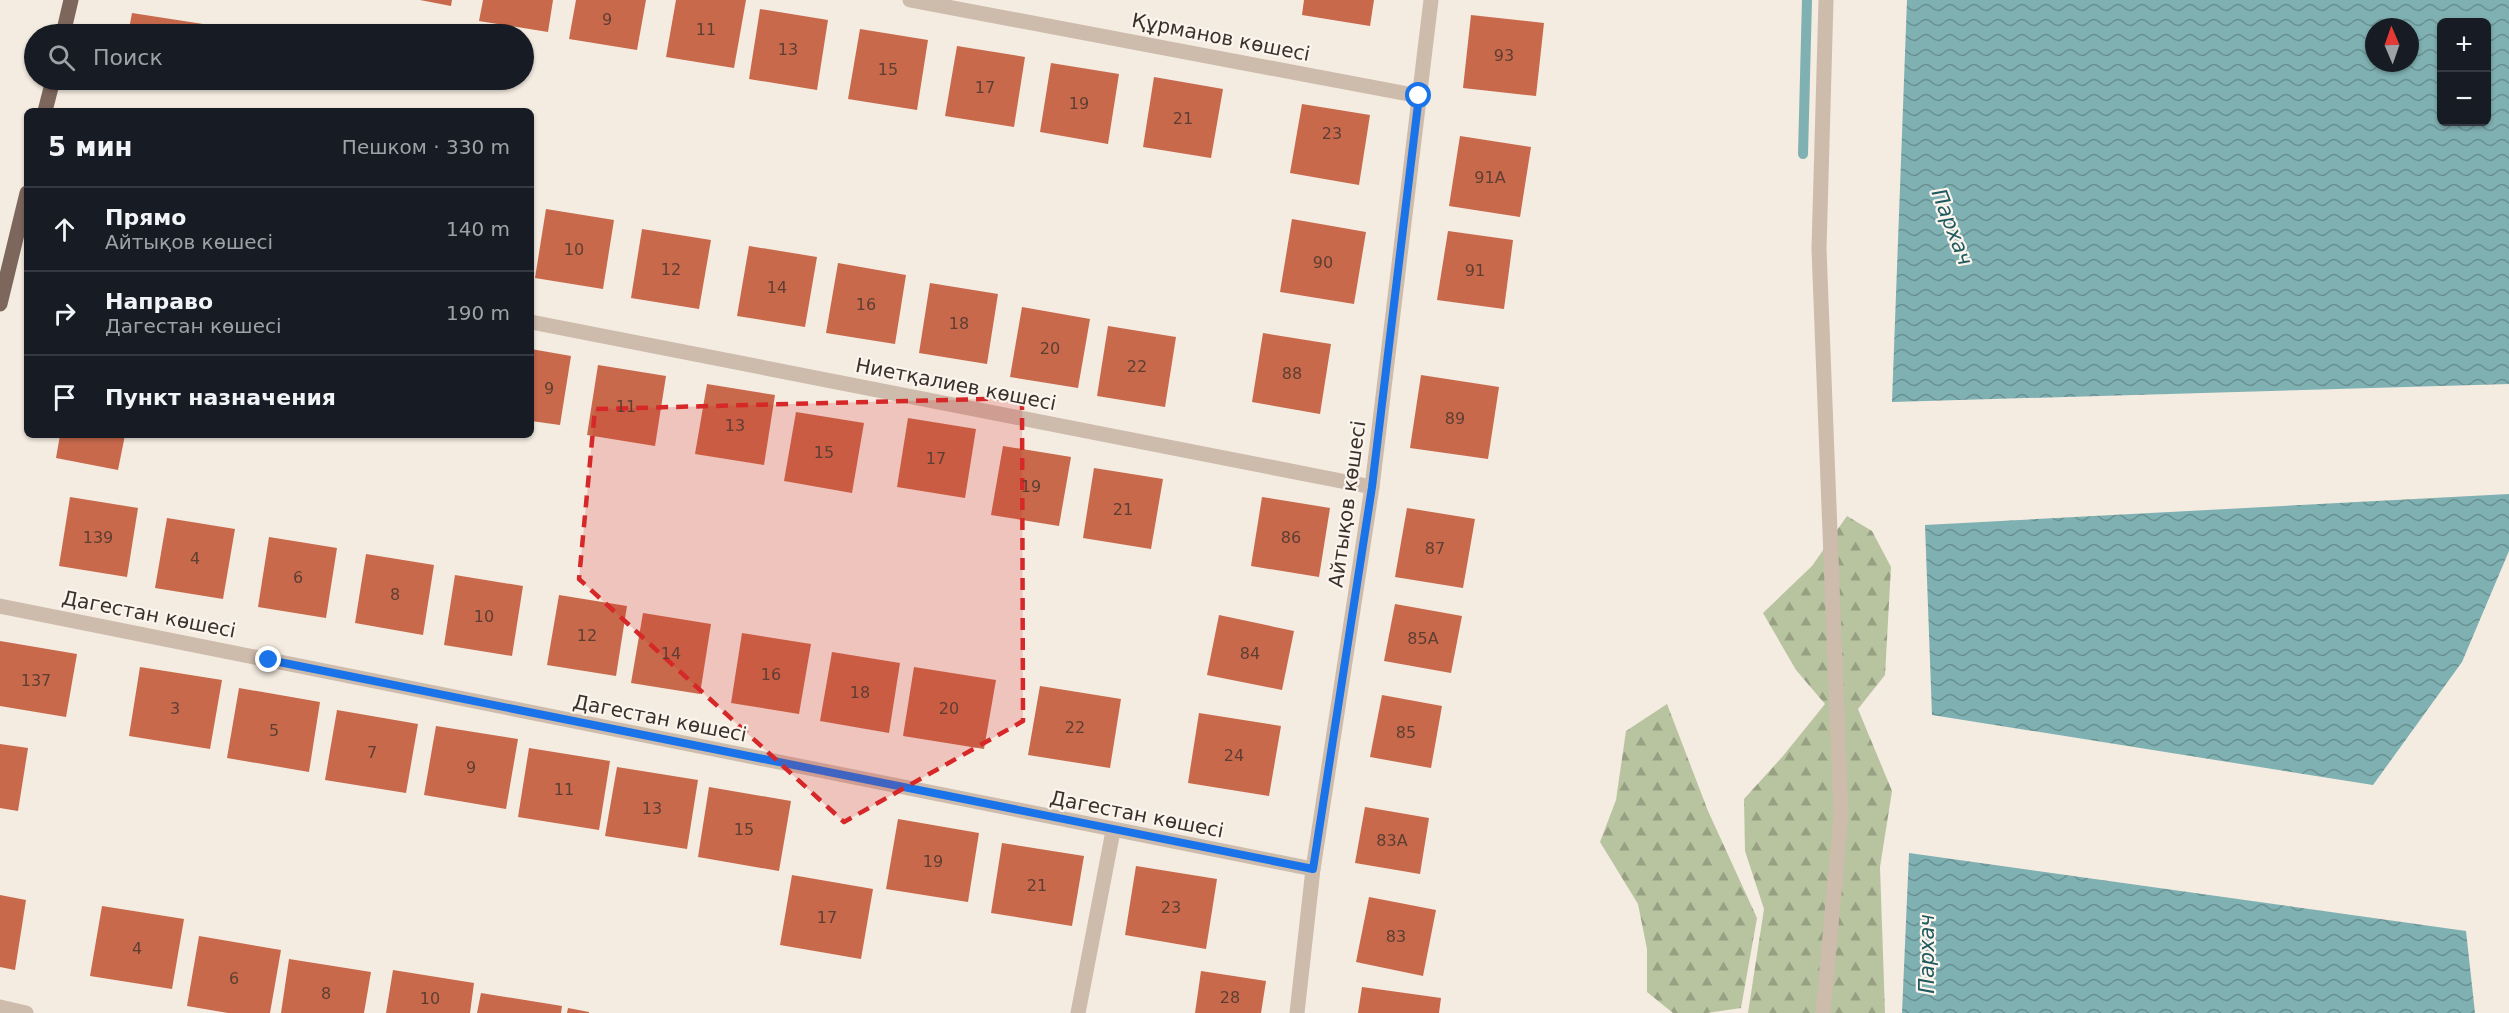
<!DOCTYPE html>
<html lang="ru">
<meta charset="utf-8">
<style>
body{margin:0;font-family:"DejaVu Sans",sans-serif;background:#242831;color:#f1f3f6}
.controls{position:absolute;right:18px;top:18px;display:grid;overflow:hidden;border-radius:9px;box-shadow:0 2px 4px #0004}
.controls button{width:54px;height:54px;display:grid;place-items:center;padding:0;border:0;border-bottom:2px solid #363941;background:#171b24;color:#f1f3f6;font:30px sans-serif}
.compass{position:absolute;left:2365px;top:18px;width:54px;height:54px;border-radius:50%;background:#171b24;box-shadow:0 2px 4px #0004;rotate:358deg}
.stop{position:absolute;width:18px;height:18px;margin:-14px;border:4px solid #1a73e8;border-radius:50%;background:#fff}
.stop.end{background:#1a73e8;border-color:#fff;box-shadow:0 2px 6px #0008}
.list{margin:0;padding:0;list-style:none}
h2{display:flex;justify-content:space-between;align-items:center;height:78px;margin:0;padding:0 24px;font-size:26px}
h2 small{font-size:20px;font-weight:400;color:#9ea1a6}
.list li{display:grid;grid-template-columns:39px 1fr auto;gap:18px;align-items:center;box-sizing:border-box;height:84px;padding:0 24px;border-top:2px solid #363941}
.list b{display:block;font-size:22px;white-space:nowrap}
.list p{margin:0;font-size:20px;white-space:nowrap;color:#9ea1a6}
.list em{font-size:20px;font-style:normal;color:#9ea1a6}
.icon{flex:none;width:33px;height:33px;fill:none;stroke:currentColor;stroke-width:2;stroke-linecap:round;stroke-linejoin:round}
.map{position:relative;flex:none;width:2509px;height:1013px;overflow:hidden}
.search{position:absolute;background:#171b24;box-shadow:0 2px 4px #0004;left:24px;top:24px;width:510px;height:66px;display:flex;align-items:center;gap:15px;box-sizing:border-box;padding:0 21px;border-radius:33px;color:#9ea1a6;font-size:22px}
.panel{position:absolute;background:#171b24;box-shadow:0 2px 4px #0004;left:24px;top:108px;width:510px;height:330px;border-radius:9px}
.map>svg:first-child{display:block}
.forest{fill:url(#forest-firs)}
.water{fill:url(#water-waves);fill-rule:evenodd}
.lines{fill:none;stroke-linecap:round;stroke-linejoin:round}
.stream{stroke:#7fb0b2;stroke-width:10}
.building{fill:#c8694b}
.minor{stroke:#cdbbac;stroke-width:15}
.major{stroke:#7d675c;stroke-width:15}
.route{stroke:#1a73e8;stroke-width:8}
.marked{fill:#d62828;fill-opacity:0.2;stroke:#d62828;stroke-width:4.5;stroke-dasharray:12 8;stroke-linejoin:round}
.labels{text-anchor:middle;stroke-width:4.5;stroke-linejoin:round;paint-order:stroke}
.number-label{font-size:16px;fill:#5e3e33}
.street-label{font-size:20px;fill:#3b302b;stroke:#fbf5ee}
.water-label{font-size:21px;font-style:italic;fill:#1f5a5e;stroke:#fbf5ee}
</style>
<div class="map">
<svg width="2509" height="1013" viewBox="0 0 2509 1013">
<defs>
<pattern id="forest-firs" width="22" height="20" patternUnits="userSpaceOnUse" patternTransform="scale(1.5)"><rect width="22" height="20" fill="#b8c4a0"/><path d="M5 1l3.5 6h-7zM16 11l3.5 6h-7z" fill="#97a083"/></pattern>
<pattern id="water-waves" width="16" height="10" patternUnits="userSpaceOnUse" patternTransform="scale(1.5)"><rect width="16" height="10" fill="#7fb0b2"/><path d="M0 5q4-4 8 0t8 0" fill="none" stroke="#699091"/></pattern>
</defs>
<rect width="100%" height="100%" fill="#f4ebe1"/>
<g class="forest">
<path d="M1847,516L1872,531L1891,567L1885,675L1858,709L1892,791L1880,867L1885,1013H1748L1764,909L1745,851L1744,799L1783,756L1825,704L1796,670L1763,613L1812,566Z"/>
<path d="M1667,704L1708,811L1757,918L1741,1008L1707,1013H1673L1647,992V949L1638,904L1600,842L1616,800L1626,731Z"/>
</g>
<g class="water">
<path d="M1907,0H2509V384L1892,402ZM2442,22H2486V122H2442ZM2374,27H2410V63H2374Z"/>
<path d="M2509,494V551L2462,662L2373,785L1932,715L1925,525Z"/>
<path d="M1909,853L2466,931L2475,1013H1902Z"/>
</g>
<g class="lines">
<path class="stream" d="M1803,154L1807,0"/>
</g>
<g class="building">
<path d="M420,0H452L451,6Z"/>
<path d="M483,0H553L548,32L479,21Z"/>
<path d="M576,0H646L637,50L569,39Z"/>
<path d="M676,0H746L734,68L666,57Z"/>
<path d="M1304,0H1374L1370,26L1302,15Z"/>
<path d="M760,9L828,20L817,90L749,79Z"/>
<path d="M132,13L216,26L214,34H128Z"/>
<path d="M1471,15L1544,23L1536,96L1463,88Z"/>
<path d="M860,29L928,40L917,110L848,99Z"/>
<path d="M957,46L1025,57L1014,127L945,116Z"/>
<path d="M1051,63L1119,74L1108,144L1040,132Z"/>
<path d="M1154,77L1223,89L1211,158L1143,147Z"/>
<path d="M158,80H207L205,89Z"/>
<path d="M1302,104L1370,115L1359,185L1290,173Z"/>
<path d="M1460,136L1531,147L1520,217L1449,206Z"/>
<path d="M546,209L614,220L603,289L535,278Z"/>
<path d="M1292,219L1366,232L1354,304L1280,292Z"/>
<path d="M642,229L711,240L699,309L631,298Z"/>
<path d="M1448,231L1513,240L1504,309L1437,300Z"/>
<path d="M749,246L817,257L805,327L737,316Z"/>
<path d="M838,263L906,275L895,344L826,333Z"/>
<path d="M930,283L998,294L987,364L919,353Z"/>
<path d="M1022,307L1090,319L1078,388L1010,377Z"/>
<path d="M1108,326L1176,337L1165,407L1097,396Z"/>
<path d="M1263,333L1331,344L1320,414L1252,402Z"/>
<path d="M531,349L571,356L560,425L531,421Z"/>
<path d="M598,365L666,376L655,446L587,435Z"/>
<path d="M1421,375L1499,387L1488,459L1410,448Z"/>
<path d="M707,384L775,395L764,465L695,454Z"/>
<path d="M796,412L864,423L852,493L784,481Z"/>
<path d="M908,418L976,429L965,498L897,487Z"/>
<path d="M60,435H125L118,470L56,458Z"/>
<path d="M1003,446L1071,457L1059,526L991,515Z"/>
<path d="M1094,468L1163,479L1151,549L1083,538Z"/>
<path d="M70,497L138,508L127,577L59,566Z"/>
<path d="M1262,497L1330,508L1319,577L1251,566Z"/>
<path d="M1407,508L1475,519L1463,588L1395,577Z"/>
<path d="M167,518L235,529L223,599L155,588Z"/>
<path d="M269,537L337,548L326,618L258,607Z"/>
<path d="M366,554L434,565L423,635L355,623Z"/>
<path d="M455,575L523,586L512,656L444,645Z"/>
<path d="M559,595L627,606L616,676L547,665Z"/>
<path d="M1395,604L1462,616L1451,673L1384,661Z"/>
<path d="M643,613L711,624L700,694L631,683Z"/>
<path d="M1219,615L1294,631L1282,690L1207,675Z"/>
<path d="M742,633L811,644L799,714L731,703Z"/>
<path d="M0,641L77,654L66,717L0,706Z"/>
<path d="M832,652L900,663L889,733L820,721Z"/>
<path d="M140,667L222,680L210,749L129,736Z"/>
<path d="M914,667L996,680L984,749L903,736Z"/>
<path d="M1040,686L1121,699L1110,768L1028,755Z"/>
<path d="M239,688L320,702L309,772L227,758Z"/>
<path d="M1382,695L1442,706L1431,768L1370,757Z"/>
<path d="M337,710L418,724L406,793L325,780Z"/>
<path d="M1199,713L1281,726L1269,796L1188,783Z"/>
<path d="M436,726L518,739L506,809L424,795Z"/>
<path d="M0,744L28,748L18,811L0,808Z"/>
<path d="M529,748L610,761L599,830L518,817Z"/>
<path d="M617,767L698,780L687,849L605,836Z"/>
<path d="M709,787L791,801L779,871L698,857Z"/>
<path d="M1365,807L1429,818L1420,874L1355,863Z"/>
<path d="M898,819L979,833L968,902L886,889Z"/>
<path d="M1002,843L1084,856L1072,926L991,913Z"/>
<path d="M1136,866L1217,879L1206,949L1125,935Z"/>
<path d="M792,875L873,889L861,959L780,945Z"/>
<path d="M0,895L26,900L15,970L0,967Z"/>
<path d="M1369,897L1436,910L1423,976L1356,962Z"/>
<path d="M102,906L184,919L172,989L90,976Z"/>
<path d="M199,936L281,950L270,1013H228L187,1006Z"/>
<path d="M289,959L371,972L364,1013H281Z"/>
<path d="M393,970L474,983L470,1013H386Z"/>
<path d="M1201,971L1266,981L1261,1013H1195Z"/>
<path d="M1362,987L1441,998L1439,1013H1358Z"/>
<path d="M481,993L562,1006L561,1013H477Z"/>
<path d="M568,1008L589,1012V1013H567Z"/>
</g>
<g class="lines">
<g class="minor">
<path d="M910,0L1419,96"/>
<path d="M531,322L1372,487"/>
<path d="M0,606L1313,869"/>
<path d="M0,1007L26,1013"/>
<path d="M1078,1013L1113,831"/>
<path d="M1297,1013L1313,869L1372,487L1431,0"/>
<path d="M1823,1013L1841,815L1819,249L1826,0"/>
</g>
<g class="major">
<path d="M63,34L71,0"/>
<path d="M45,111L53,80"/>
<path d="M0,304L27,193"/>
</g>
</g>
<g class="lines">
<path class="route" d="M269,660L1313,869L1372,487L1419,96"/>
</g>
<path class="marked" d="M1022,398L1023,721L844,822L579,579L595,409Z"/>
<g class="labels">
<g class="number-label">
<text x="607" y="25">9</text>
<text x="706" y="35">11</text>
<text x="788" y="55">13</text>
<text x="1504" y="61">93</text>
<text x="888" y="75">15</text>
<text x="985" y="93">17</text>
<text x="1079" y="109">19</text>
<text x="1183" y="124">21</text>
<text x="1332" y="139">23</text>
<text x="1490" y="183">91А</text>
<text x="574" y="255">10</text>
<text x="1323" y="268">90</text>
<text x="671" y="275">12</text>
<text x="1475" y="276">91</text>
<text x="777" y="293">14</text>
<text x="866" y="310">16</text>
<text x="959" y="329">18</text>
<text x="1050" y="354">20</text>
<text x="1137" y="372">22</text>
<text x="1292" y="379">88</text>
<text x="549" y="394">9</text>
<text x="626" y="412">11</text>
<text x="1455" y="424">89</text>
<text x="735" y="431">13</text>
<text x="824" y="458">15</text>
<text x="936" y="464">17</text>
<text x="1031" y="492">19</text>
<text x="1123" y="515">21</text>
<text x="98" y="543">139</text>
<text x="1291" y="543">86</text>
<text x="1435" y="554">87</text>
<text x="195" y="564">4</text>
<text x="298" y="583">6</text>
<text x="395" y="600">8</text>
<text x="484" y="622">10</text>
<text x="587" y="641">12</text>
<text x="1423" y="644">85А</text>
<text x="671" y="659">14</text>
<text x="1250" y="659">84</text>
<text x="771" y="680">16</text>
<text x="36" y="686">137</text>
<text x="860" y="698">18</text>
<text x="175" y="714">3</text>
<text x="949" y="714">20</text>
<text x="1075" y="733">22</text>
<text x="274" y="736">5</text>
<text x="1406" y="738">85</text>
<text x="372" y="758">7</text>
<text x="1234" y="761">24</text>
<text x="471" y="773">9</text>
<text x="564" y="795">11</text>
<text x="652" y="814">13</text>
<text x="744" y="835">15</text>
<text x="1392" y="846">83А</text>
<text x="933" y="867">19</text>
<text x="1037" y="891">21</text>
<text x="1171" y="913">23</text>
<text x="827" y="923">17</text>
<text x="1396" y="942">83</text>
<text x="137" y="954">4</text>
<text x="234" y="984">6</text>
<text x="326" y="999">8</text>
<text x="1230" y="1003">28</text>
<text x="430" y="1004">10</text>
</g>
<g class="street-label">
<text transform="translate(1221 37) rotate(11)" y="7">Құрманов көшесі</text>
<text transform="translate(956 384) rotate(11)" y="7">Ниетқалиев көшесі</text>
<text transform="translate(1347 504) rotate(-82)" y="7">Айтықов көшесі</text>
<text transform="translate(149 614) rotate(11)" y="7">Дагестан көшесі</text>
<text transform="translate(660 718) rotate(11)" y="7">Дагестан көшесі</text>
<text transform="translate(1137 814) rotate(11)" y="7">Дагестан көшесі</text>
</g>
<g class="water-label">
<text transform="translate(1952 227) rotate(69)" y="7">Пархач</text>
<text transform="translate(1927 954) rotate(-90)" y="7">Пархач</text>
</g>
</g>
</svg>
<div class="controls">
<button>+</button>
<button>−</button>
</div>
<svg class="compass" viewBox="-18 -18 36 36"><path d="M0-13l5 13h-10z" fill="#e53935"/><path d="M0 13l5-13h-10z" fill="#9ea1a6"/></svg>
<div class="stop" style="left:1419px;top:96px"></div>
<div class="stop end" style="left:269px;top:660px"></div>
<div class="search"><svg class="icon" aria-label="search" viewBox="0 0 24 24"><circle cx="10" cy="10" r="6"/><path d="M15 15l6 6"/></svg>Поиск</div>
<section class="panel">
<h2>5 мин<small>Пешком · 330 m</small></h2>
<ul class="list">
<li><svg class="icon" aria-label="ahead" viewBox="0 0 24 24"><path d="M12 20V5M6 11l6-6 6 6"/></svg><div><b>Прямо</b><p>Айтықов көшесі</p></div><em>140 m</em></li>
<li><svg class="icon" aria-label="right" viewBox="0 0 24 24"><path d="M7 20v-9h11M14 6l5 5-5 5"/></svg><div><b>Направо</b><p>Дагестан көшесі</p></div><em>190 m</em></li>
<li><svg class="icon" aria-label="arrive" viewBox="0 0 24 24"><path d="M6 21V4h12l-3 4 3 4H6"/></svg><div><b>Пункт назначения</b></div></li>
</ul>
</section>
</div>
